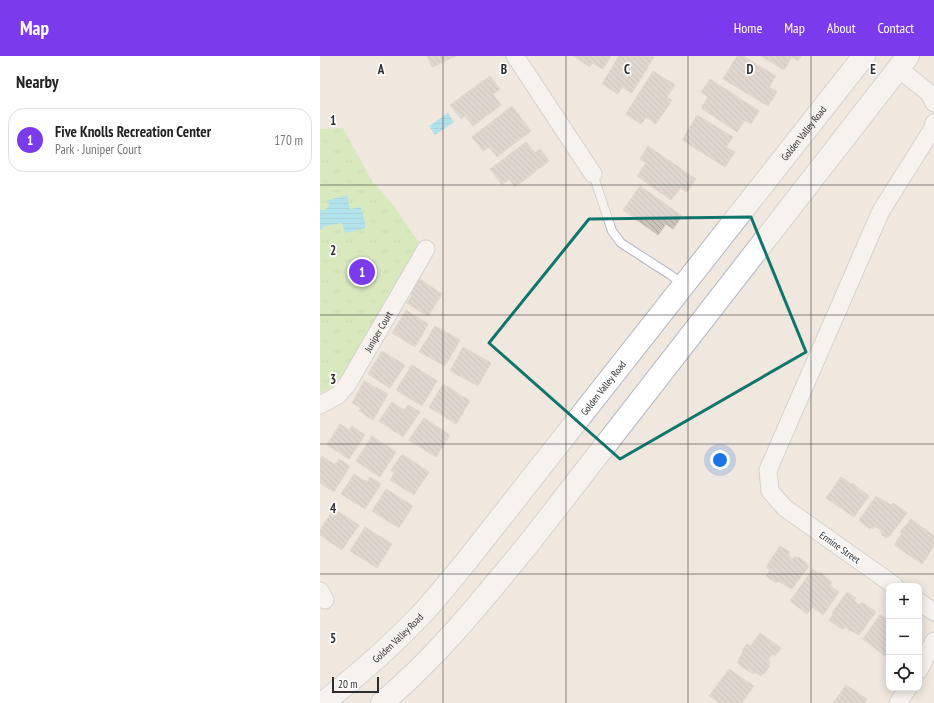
<!DOCTYPE html>
<meta charset="utf-8">
<style>
body{margin:0;font-family:"PT Sans Narrow",sans-serif;background:#f2f2f2;color:#222}
.controls{position:absolute;right:12px;bottom:12px;display:grid;overflow:hidden;border-radius:8px;box-shadow:0 2px 10px #0003}
.controls button{width:36px;height:36px;display:grid;place-items:center;padding:0;border:0;border-bottom:1px solid #e0e0e0;background:#fff;color:#222;font:20px sans-serif}
.scale{position:absolute;left:12px;bottom:10px;width:47px;box-sizing:border-box;padding-left:4px;border:2px solid #2d2d2d;border-top:0;font-size:11px;line-height:14px;white-space:nowrap;color:#2d2d2d;-webkit-text-stroke:3px #fff;paint-order:stroke}
.you{position:absolute;left:400px;top:404px;width:14px;height:14px;margin:-10px;border:3px solid #fff;border-radius:50%;background:#1a73e8;box-shadow:0 0 0 6px #1a73e833}
.badge{display:grid;place-items:center;width:26px;height:26px;border-radius:50%;background:#7c3aed;color:#fff;font-size:13px;font-weight:700}
.pin{position:absolute;translate:-50% -50%;border:2px solid #fff;box-shadow:0 1px 4px #0006}
.list{margin:0;padding:0;list-style:none}
h2{display:flex;justify-content:space-between;align-items:center;height:52px;margin:0;padding:0 16px;font-size:17px}
h2 small{font-size:13px;font-weight:400;color:#767676}
.list li{display:grid;grid-template-columns:26px 1fr auto;gap:12px;align-items:center;box-sizing:border-box;height:64px;margin:0 8px 8px;padding:0 8px;border:1px solid #e0e0e0;border-radius:16px}
.list b{display:block;font-size:15px;white-space:nowrap}
.list p{margin:0;font-size:13px;white-space:nowrap;color:#767676}
.list em{font-size:13px;font-style:normal;color:#767676}
.icon{flex:none;width:22px;height:22px;fill:none;stroke:currentColor;stroke-width:2;stroke-linecap:round;stroke-linejoin:round}
.map{position:relative;flex:none;width:614px;height:647px;overflow:hidden}
header{display:flex;align-items:center;gap:24px;box-sizing:border-box;height:56px;padding:0 20px;background:#7c3aed;color:#fff}
header strong{font-size:19px}
nav{display:flex;gap:22px;margin-inline-start:auto;font-size:14px}
main{display:flex}
aside{flex:1;background:#fff}
.map>svg:first-child{display:block}
.park{fill:url(#park-tufts)}
.water{fill:url(#water-rules)}
.building{fill:url(#building-back-hatch);stroke:#ccc3b7}
.lines{fill:none;stroke-linecap:round;stroke-linejoin:round}
.service-casing{stroke:#b2b6c2;stroke-width:10}
.minor-casing{stroke:#b2b6c2;stroke-width:19}
.secondary-casing{stroke:#b2b6c2;stroke-width:24}
.service{stroke:#fff;stroke-width:8}
.minor{stroke:#fff;stroke-width:17}
.secondary{stroke:#fff;stroke-width:22}
.marked{fill:none;stroke:#0f766e;stroke-width:3;stroke-linejoin:round}
.grid{fill:none;stroke:#2d2d2d;stroke-width:1;stroke-opacity:0.55}
.labels{text-anchor:middle;stroke-width:3.5;stroke-linejoin:round;paint-order:stroke}
.street-label{font-size:10px;fill:#2d2d2d;stroke:#fff}
.grid-label{font-size:13px;text-anchor:middle;font-weight:bold;fill:#2d2d2d;stroke:#fff;stroke-width:3.5;stroke-linejoin:round;paint-order:stroke}
</style>
<header>
<strong>Map</strong>
<nav><a>Home</a><a>Map</a><a>About</a><a>Contact</a></nav>
</header>
<main>
<aside>
<h2>Nearby<small></small></h2>
<ul class="list">
<li><span class="badge">1</span><div><b>Five Knolls Recreation Center</b><p>Park · Juniper Court</p></div><em>170 m</em></li>
</ul>
</aside>
<div class="map">
<svg width="614" height="647" viewBox="0 0 614 647">
<defs>
<pattern id="park-tufts" width="24" height="20" patternUnits="userSpaceOnUse"><rect width="24" height="20" fill="#b8ec95"/><path d="M3 7l-1-3M5 7V3M7 7l1-3M15 17l-1-3M17 17v-4M19 17l1-3" fill="none" stroke="#9ecb81"/></pattern>
<pattern id="water-rules" width="6" height="5" patternUnits="userSpaceOnUse"><rect width="6" height="5" fill="#67defc"/><path d="M0 2.5h6" fill="none" stroke="#5abfd8"/></pattern>
<pattern id="building-back-hatch" width="6" height="6" patternUnits="userSpaceOnUse"><rect width="6" height="6" fill="#cbc4bd"/><path d="M-1 5l2 2M0 0l6 6M5-1l2 2" fill="none" stroke="#a5a09a"/></pattern>
</defs>
<rect width="100%" height="100%" fill="#f0e7de"/>
<path class="park" d="M23,72L52,125L71,146L100,188L66,244L25,316L12,331L0,337V73Z"/>
<g class="water">
<path d="M128,57L134,66L115,79L109,70Z"/>
<path d="M27,139L30,153L41,151L46,172L25,177L22,167L5,170L0,174V153L4,155L9,150L8,144Z"/>
</g>
<g class="building">
<path d="M107,0H136L112,11Z"/>
<path d="M253,0H291L283,13L272,7L270,11Z"/>
<path d="M299,0L334,1L312,37L302,31L298,38L282,28Z"/>
<path d="M417,0H423L456,20L449,31L457,36L448,50L403,23Z"/>
<path d="M441,0H481L478,5L472,1L464,14Z"/>
<path d="M333,15L355,29L347,41L352,44L336,68L326,61L321,68L306,58Z"/>
<path d="M170,20L180,33L173,38L181,49L153,70L145,60L141,63L130,49Z"/>
<path d="M390,23L439,55L431,68L425,64L417,76L381,52L388,41L381,36Z"/>
<path d="M192,50L211,75L177,101L169,91L163,95L152,81Z"/>
<path d="M377,59L413,81L406,91L415,96L405,111L362,84Z"/>
<path d="M206,86L215,97L220,93L229,105L195,131L189,123L182,129L170,113Z"/>
<path d="M328,90L376,123L367,136L360,132L351,144L317,120L326,107L320,103Z"/>
<path d="M320,130L362,160L353,173L346,168L338,179L303,154Z"/>
<path d="M98,222L122,238L108,260L87,247L92,239L89,236Z"/>
<path d="M86,254L108,268L95,291L72,277Z"/>
<path d="M115,270L140,284L125,310L99,296Z"/>
<path d="M143,291L171,307L158,330L130,315Z"/>
<path d="M62,295L85,309L70,332L48,318Z"/>
<path d="M92,309L117,325L102,350L76,334Z"/>
<path d="M44,325L68,338L53,364L39,355L41,352L32,347Z"/>
<path d="M123,328L150,345L136,368L109,351Z"/>
<path d="M72,346L84,354L88,349L100,356L83,381L59,365Z"/>
<path d="M104,362L130,379L116,401L89,384Z"/>
<path d="M20,368L29,374L32,370L45,379L29,403L7,389Z"/>
<path d="M52,380L76,396L60,421L36,405Z"/>
<path d="M82,398L109,416L94,439L70,424L75,416L71,414Z"/>
<path d="M2,400L15,409L19,403L30,410L14,436L0,427V403Z"/>
<path d="M34,418L47,426L50,421L61,428L45,453L21,438Z"/>
<path d="M521,421L531,428L532,427L549,440L534,461L506,442Z"/>
<path d="M66,433L93,450L79,472L52,455Z"/>
<path d="M556,440L571,449L573,447L587,457L569,481L566,482L562,479L561,475L555,470L553,473L551,471L550,473L539,464Z"/>
<path d="M14,453L39,469L22,494L0,479V474Z"/>
<path d="M591,463L614,480V490L602,508L574,489L582,477L580,476Z"/>
<path d="M45,471L72,488L57,512L30,495Z"/>
<path d="M460,490L470,496L468,499L473,503L475,500L477,502L479,501L487,507L486,508L489,510L472,533L458,525L456,527L446,520L450,514L446,511Z"/>
<path d="M493,513L499,518L500,516L512,526L510,530L519,536L503,559L492,551L487,558L470,545Z"/>
<path d="M527,536L536,542L534,545L540,549L542,546L556,556L539,579L524,571L523,574L509,564L513,558L512,557Z"/>
<path d="M560,559L569,565V603L543,583Z"/>
<path d="M440,577L461,592L455,600L452,598L448,604L450,606L449,608L450,610L444,618L443,617L441,620L435,616L433,618L417,607L423,596L422,595L427,588L431,590Z"/>
<path d="M409,613L434,630L422,647H399L389,640Z"/>
<path d="M526,629L547,643L545,647H513Z"/>
</g>
<g class="lines">
<g class="service-casing">
<path id="service" d="M273,118L292,175L301,187L349,218L363,228"/>
</g>
<g class="minor-casing">
<g id="minor">
<path d="M195,0L273,118"/>
<path d="M579,13L609,37L614,47"/>
<path id="s1" d="M0,349L18,339L27,329L106,193"/>
<path d="M575,530L465,452L450,435L448,414L561,155L613,72L614,67"/>
<path d="M0,535L5,544"/>
<path d="M599,546L614,556"/>
<path d="M599,614L614,585"/>
<path d="M578,647L588,632"/>
</g>
</g>
<g class="secondary-casing">
<g id="secondary">
<path id="s2" d="M3,647C37,620 69,592 99,561C115,544 130,525 145,507L544,0"/>
<path d="M62,647C118,600 164,542 210,486L588,0"/>
</g>
</g>
<use href="#service" class="service"/>
<use href="#minor" class="minor"/>
<use href="#secondary" class="secondary"/>
</g>
<path d="M0 0H614V647H0ZM431,161L486,296L300,403L169,287L269,163Z" fill="#f0e7de" fill-opacity=".55" fill-rule="evenodd"/>
<path class="marked" d="M431,161L486,296L300,403L169,287L269,163Z"/>
<path class="grid" d="M123,0V647M246,0V647M368,0V647M491,0V647M0,129H614M0,259H614M0,388H614M0,518H614"/>
<g class="labels">
<g class="street-label">
<text dy="4" stroke="none"><textPath href="#s2" startOffset="747">Golden Valley Road</textPath></text>
<text dy="4" stroke="none"><textPath href="#s1" startOffset="96">Juniper Court</textPath></text>
<text dy="4" stroke="none"><textPath href="#s2" startOffset="423">Golden Valley Road</textPath></text>
<text transform="translate(520 491) rotate(35)" y="4">Ermine Street</text>
<text dy="4" stroke="none"><textPath href="#s2" startOffset="99">Golden Valley Road</textPath></text>
</g>
</g>
<g class="grid-label">
<text x="61" y="18">A</text>
<text x="184" y="18">B</text>
<text x="307" y="18">C</text>
<text x="430" y="18">D</text>
<text x="553" y="18">E</text>
<text x="13" y="69">1</text>
<text x="13" y="199">2</text>
<text x="13" y="328">3</text>
<text x="13" y="457">4</text>
<text x="13" y="587">5</text>
</g>
</svg>
<div class="controls">
<button>+</button>
<button>−</button>
<button><svg class="icon" aria-label="locate" viewBox="0 0 24 24"><circle cx="12" cy="12" r="6"/><path d="M12 2v4M12 18v4M2 12h4M18 12h4"/></svg></button>
</div>
<div class="scale">20 m</div>
<div class="you"></div>
<div class="pin badge" style="left:42px;top:216px">1</div>
</div>
</main>
